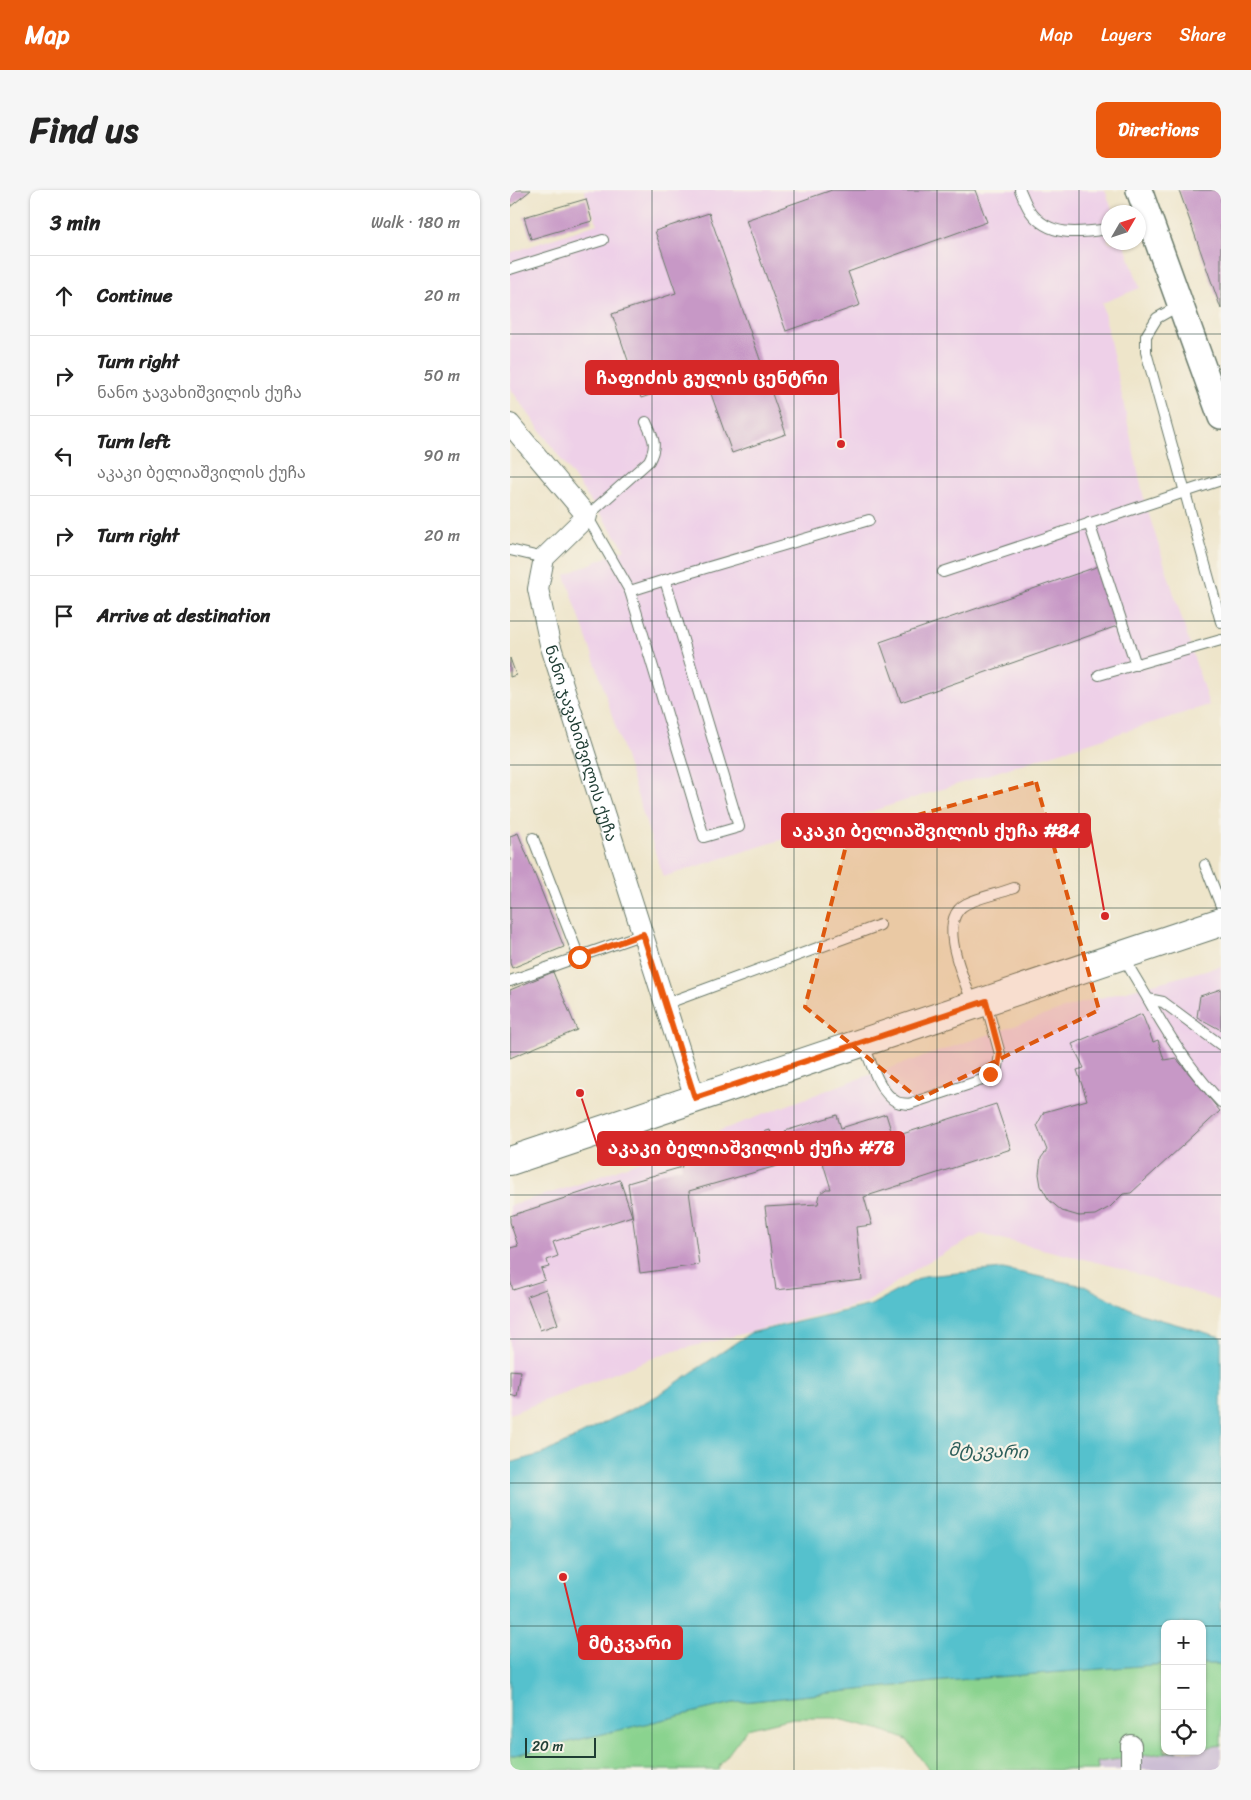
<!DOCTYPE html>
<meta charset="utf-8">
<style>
body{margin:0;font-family:Sriracha,"Noto Sans Georgian",sans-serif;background:#f6f6f6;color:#222}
.controls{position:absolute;right:15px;bottom:15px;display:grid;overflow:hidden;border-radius:10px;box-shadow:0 1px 4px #0004}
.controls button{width:45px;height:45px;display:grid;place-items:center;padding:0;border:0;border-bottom:1px solid #e0e0e0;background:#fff;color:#222;font:25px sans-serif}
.compass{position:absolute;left:591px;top:15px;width:45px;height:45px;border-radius:50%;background:#fff;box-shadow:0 1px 4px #0004;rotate:51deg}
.scale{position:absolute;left:15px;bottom:12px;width:71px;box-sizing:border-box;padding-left:5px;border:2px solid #1f3d34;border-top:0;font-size:14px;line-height:18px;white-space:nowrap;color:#1f3d34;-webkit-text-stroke:4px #f7f3e8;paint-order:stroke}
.stop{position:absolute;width:15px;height:15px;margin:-11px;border:4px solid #ea580c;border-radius:50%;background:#fff}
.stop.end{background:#ea580c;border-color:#fff;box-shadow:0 1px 5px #0008}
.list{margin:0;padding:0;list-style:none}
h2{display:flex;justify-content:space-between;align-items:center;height:65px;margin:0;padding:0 20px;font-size:21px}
h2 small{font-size:16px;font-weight:400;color:#767676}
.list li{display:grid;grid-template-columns:32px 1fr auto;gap:15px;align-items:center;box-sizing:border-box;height:80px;padding:0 20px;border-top:1px solid #e0e0e0}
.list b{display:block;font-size:19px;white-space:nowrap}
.list p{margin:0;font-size:16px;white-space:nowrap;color:#767676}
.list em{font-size:16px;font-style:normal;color:#767676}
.icon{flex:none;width:28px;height:28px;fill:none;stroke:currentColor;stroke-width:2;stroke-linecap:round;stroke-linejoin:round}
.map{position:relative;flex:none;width:711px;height:1580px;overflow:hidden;border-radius:10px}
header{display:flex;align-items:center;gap:30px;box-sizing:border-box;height:70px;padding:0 25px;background:#ea580c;color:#fff}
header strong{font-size:24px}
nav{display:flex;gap:28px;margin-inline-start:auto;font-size:18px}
.intro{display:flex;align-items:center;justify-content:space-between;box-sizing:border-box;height:120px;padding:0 30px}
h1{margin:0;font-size:35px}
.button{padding:12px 22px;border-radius:10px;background:#ea580c;color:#fff;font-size:18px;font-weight:700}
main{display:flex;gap:30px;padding:0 30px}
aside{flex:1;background:#fff;border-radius:10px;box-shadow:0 1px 4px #0004}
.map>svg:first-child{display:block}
.built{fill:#eed0e8}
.industrial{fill:#ccbed4}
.green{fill:#8ad38f;stroke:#548862}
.water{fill:#54c1cd;stroke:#3a7f80}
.building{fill:#c798c6}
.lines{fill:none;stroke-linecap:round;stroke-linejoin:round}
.service-casing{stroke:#677868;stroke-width:12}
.minor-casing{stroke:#677868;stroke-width:22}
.tertiary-casing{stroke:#677868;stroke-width:28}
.secondary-casing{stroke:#677868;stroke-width:30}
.service{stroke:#fff;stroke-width:10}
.minor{stroke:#fff;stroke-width:20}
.tertiary{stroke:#fff;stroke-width:25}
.secondary{stroke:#fff;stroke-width:28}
.route{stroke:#ea580c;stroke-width:6}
.marked{fill:#de580e;fill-opacity:0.2;stroke:#de580e;stroke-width:4;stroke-dasharray:10 6;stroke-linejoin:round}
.grid{fill:none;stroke:#1f3d34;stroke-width:1;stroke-opacity:0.55}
.labels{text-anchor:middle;stroke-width:4.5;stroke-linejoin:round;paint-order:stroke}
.street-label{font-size:16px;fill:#1f3d34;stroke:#f7f3e8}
.water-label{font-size:18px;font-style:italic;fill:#2c5e5a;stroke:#f7f3e8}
.leader{fill:none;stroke:#d62828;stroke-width:2}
.callout-dot{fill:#d62828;stroke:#f7f3e8;stroke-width:2}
.callout{fill:#d62828;stroke:#d62828;stroke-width:2}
.callout-label{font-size:18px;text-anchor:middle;font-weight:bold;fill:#fff}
</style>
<header>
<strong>Map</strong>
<nav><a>Map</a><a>Layers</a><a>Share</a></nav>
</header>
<div class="intro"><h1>Find us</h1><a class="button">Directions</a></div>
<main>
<aside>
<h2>3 min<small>Walk · 180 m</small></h2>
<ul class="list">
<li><svg class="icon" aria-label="ahead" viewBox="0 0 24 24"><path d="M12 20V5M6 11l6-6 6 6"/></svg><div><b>Continue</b></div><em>20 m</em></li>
<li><svg class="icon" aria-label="right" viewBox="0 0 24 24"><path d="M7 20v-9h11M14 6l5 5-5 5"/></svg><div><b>Turn right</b><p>ნანო ჯავახიშვილის ქუჩა</p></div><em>50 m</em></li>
<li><svg class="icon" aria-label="left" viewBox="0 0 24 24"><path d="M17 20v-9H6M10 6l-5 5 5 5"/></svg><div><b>Turn left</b><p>აკაკი ბელიაშვილის ქუჩა</p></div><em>90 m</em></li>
<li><svg class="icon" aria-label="right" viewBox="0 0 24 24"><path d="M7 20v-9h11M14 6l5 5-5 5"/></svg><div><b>Turn right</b></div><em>20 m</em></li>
<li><svg class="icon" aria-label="arrive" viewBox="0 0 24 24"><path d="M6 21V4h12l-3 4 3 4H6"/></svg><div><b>Arrive at destination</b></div></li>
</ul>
</aside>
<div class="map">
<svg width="711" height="1580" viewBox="0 0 711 1580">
<rect width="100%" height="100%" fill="#f7f3e8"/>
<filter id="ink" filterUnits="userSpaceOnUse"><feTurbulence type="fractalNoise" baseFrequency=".02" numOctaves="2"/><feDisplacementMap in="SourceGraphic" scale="10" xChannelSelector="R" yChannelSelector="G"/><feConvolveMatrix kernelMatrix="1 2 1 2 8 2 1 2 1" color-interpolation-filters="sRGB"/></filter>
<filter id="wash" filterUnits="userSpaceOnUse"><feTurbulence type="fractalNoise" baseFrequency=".0096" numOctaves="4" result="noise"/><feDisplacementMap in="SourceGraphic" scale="20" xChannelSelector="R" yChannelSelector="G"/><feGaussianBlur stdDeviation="1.12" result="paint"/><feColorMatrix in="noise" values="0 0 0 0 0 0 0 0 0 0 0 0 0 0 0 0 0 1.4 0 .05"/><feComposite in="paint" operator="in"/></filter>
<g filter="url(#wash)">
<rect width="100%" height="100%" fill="#eee5ca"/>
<g class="built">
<path d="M74,0H595L603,22H598V52L614,53L630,98L592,113L634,309L699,515L153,687L88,481L55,385L115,359L0,198V63L87,34Z"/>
<path d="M711,776V1111L602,1076L471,1044L412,1075L356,1113L156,1163L0,1224V1015L64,996L336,893L571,813Z"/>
</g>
<path class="industrial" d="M711,1555V1580H588L587,1572L668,1561H692V1558Z"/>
<g class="green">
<path d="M655,1474V1561H668L587,1572L588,1580H419L397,1550L369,1539L324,1528H283L237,1539L210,1575L209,1580H0V1566L223,1513L434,1491Z"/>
<path d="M692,1474H711V1555L692,1558Z"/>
</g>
<path class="water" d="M493,1079L574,1096L631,1124L711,1147V1474H692V1434H655V1474L434,1491L223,1513L0,1566V1273L35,1263L147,1206L240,1143L361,1115L414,1086Z"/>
<g id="blocks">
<g class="building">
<path d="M0,0H21L0,17Z"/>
<path d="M322,0H465L477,32L338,82L350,115L276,141L236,30Z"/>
<path d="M669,0H711V119Z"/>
<path d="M76,9L82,31L21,49L14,27Z"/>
<path d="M199,23L276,244L222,263L195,187L131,208L102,124L166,103L145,41Z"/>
<path d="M589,376L610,435L391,512L370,452Z"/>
<path d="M0,468L6,485L0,487Z"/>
<path d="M8,643L54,757L2,778L0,773V646Z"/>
<path d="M43,782L67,840L0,868V800Z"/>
<path d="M711,799V840L687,827L690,806Z"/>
<path d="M632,824L643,852L648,850L654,870L666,868L710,921L621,1003L613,1004L600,1017L585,1025L569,1026L552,1021L539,1010L531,996L529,984L531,968L537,960L527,935L534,922L577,910L567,880L574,878L562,854Z"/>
<path d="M486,914L501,959L354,1007L362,1035L346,1037L352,1090L266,1100L255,1017L308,1014L310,1004L316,999H321L309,960L283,968L275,941L327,925L331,938L376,924L383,947Z"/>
<path d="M260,940L270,975L179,1001L189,1075L130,1083L118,993L172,977L169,967Z"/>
<path d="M110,990L122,1026L43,1052L48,1066L37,1070L39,1077L31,1079L35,1090L3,1100L0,1090V1058L8,1056L0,1032V1026Z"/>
<path d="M36,1099L48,1134L30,1140L17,1106Z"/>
<path d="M0,1180L11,1181L7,1207L0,1205Z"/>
</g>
</g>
</g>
<g filter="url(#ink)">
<use href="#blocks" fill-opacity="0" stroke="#677868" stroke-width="1"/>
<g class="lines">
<g class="service-casing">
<g id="service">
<path d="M510,0C513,7 516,15 520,21C539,48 570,43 598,39"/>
<path d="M0,79L93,50"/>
<path d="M670,115L647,128L636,146V162L711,432"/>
<path d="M136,232C143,248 148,254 139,271L77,326L120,401L194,647L229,637L155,390L359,330"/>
<path d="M579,333L626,475"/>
<path d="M0,360L34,368"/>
<path d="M433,382L711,290"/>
<path d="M120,401L155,390"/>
<path d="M589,485L711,450"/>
<path d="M23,648L69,767"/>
<path d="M695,675L711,716"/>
<path d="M613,767L638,809L653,812L711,855"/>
<path d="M0,791L133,744"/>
<path d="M638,809C658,845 682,882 711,912"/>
<path d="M155,814L370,735"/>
<path d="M463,814C455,791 425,730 456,714C470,707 488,704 504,698"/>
<path d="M353,853C361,871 368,902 387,912C391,914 396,913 399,914L475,889L488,877L490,864L476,813"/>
</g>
</g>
<g class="minor-casing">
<g id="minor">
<path id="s1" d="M0,234L77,326L34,368L28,399L40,454L185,908"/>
<path d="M621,1580V1555"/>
</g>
</g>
<g class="tertiary-casing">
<path id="tertiary" d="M629,0L711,227"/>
</g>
<g class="secondary-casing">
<path id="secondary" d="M0,971L711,732"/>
</g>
<use href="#service" class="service"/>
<use href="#minor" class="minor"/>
<use href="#tertiary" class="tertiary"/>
<use href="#secondary" class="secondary"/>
</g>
</g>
<g class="lines" filter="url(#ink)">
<path class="route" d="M69,767L133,744L185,908L476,811L490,864L488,877L480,884"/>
</g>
<path class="marked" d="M526,592L589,820L409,909L295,817L339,644Z"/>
<path class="grid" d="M142,0V1580M284,0V1580M427,0V1580M569,0V1580M0,144H711M0,287H711M0,431H711M0,575H711M0,718H711M0,862H711M0,1005H711M0,1149H711M0,1293H711M0,1436H655M692,1436H711"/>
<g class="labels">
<g class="street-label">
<text dy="6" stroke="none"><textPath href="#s1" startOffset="372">ნანო ჯავახიშვილის ქუჩა</textPath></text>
</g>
<g class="water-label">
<text transform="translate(478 1261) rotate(2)" y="6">მტკვარი</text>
</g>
</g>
<path class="leader" d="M331 254L328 188M595 726L580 641M70 903L88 958M53 1387L69 1453"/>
<g class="callout-dot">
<circle cx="331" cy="254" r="5"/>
<circle cx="595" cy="726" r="5"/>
<circle cx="70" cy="903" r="5"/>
<circle cx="53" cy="1387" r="5"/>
</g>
<g class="callout">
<rect x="76" y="171" width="252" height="33" rx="5"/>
<rect x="272" y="624" width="308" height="33" rx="5"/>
<rect x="88" y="942" width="306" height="33" rx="5"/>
<rect x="69" y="1436" width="103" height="33" rx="5"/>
</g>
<g class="callout-label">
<text x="202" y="194">ჩაფიძის გულის ცენტრი</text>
<text x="426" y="647">აკაკი ბელიაშვილის ქუჩა #84</text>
<text x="241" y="964">აკაკი ბელიაშვილის ქუჩა #78</text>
<text x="120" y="1459">მტკვარი</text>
</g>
</svg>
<div class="controls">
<button>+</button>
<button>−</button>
<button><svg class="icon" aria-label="locate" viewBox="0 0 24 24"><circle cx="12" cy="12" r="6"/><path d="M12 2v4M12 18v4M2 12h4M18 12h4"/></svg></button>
</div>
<svg class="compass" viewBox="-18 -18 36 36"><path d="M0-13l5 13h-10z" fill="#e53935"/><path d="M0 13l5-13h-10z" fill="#767676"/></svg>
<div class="scale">20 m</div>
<div class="stop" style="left:69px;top:767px"></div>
<div class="stop end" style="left:480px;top:884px"></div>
</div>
</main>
